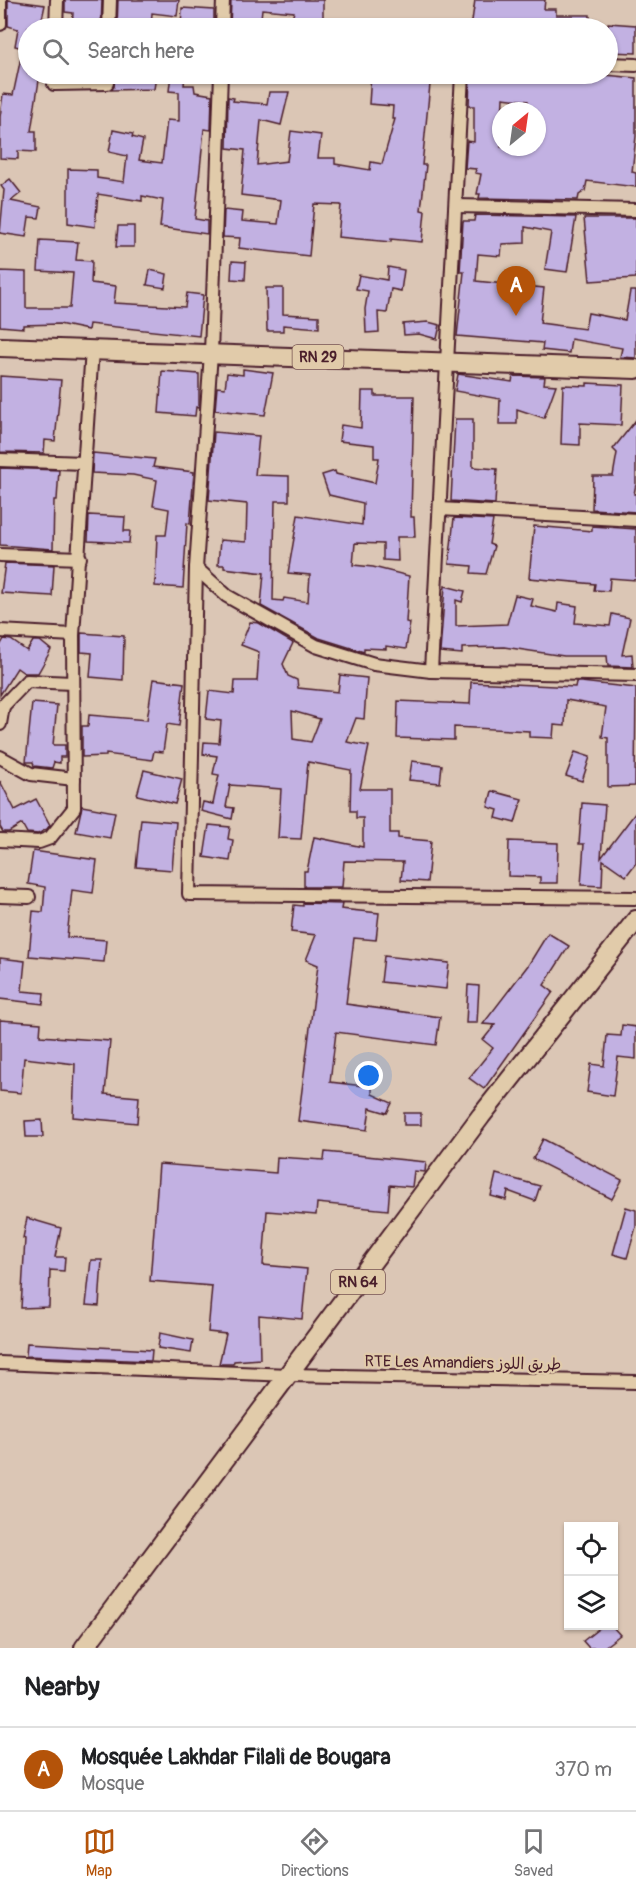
<!DOCTYPE html>
<meta charset="utf-8">
<style>
body{margin:0;font-family:Pangolin,"Playpen Sans Arabic",sans-serif;background:#f2f2f2;color:#202124}
.controls{position:absolute;right:18px;bottom:18px;display:grid;overflow:hidden;border-radius:0px;box-shadow:0 2px 4px #0004}
.controls button{width:54px;height:54px;display:grid;place-items:center;padding:0;border:0;border-bottom:2px solid #e0e0e0;background:#fff;color:#202124;font:30px sans-serif}
.compass{position:absolute;left:492px;top:102px;width:54px;height:54px;border-radius:50%;background:#fff;box-shadow:0 2px 4px #0004;rotate:29deg}
.you{position:absolute;left:369px;top:1076px;width:21px;height:21px;margin:-15px;border:4px solid #fff;border-radius:50%;background:#1a73e8;box-shadow:0 0 0 9px #1a73e833}
.badge{display:grid;place-items:center;width:39px;height:39px;border-radius:50%;background:#b45309;color:#fff;font-size:20px;font-weight:700}
.pin{position:absolute;translate:-50% -50px;filter:drop-shadow(0 2px 3px #0008)}
.pin::after{content:'';position:absolute;top:32px;width:21px;height:18px;background:inherit;clip-path:polygon(0 0,100% 0,50% 100%)}
.list{margin:0;padding:0;list-style:none}
h2{display:flex;justify-content:space-between;align-items:center;height:78px;margin:0;padding:0 24px;font-size:26px}
h2 small{font-size:20px;font-weight:400;color:#757577}
.list li{display:grid;grid-template-columns:39px 1fr auto;gap:18px;align-items:center;box-sizing:border-box;height:84px;padding:0 24px;border-top:2px solid #e0e0e0}
.list b{display:block;font-size:22px;white-space:nowrap}
.list p{margin:0;font-size:20px;white-space:nowrap;color:#757577}
.list em{font-size:20px;font-style:normal;color:#757577}
.icon{flex:none;width:33px;height:33px;fill:none;stroke:currentColor;stroke-width:2;stroke-linecap:round;stroke-linejoin:round}
.map{position:relative;flex:none;width:636px;height:1648px;overflow:hidden}
.search{position:absolute;background:#fff;box-shadow:0 2px 4px #0004;left:18px;right:18px;top:18px;height:66px;display:flex;align-items:center;gap:15px;box-sizing:border-box;padding:0 21px;border-radius:33px;color:#757577;font-size:22px}
.sheet{height:162px;background:#fff}
nav{display:flex;justify-content:space-around;align-items:center;box-sizing:border-box;height:84px;border-top:2px solid #e0e0e0;background:#fff;font-size:16px;color:#757577}
nav a{display:grid;justify-items:center;gap:3px}
nav .on{color:#b45309}
.map>svg:first-child{display:block}
.building{fill:#c2b1e2;stroke:#4a1f2b;stroke-width:1.5;fill-rule:evenodd}
.lines{fill:none;stroke-linecap:round;stroke-linejoin:round}
.street-casing{stroke:#4a1f2b;stroke-width:16}
.primary-casing{stroke:#4a1f2b;stroke-width:22}
.street{stroke:#e1cbaa;stroke-width:12}
.primary{stroke:#e1cbaa;stroke-width:18}
.labels{text-anchor:middle;stroke-width:4.5;stroke-linejoin:round;paint-order:stroke}
.shield{fill:#e1cbaa;stroke:#775351;stroke-width:1.5}
.shield-label{font-size:15px;font-weight:bold;fill:#4a1f2b}
.street-label{font-size:16px;fill:#4a1f2b;stroke:#e1cbaa}
</style>
<div class="map">
<svg width="636" height="1648" viewBox="0 0 636 1648">
<rect width="100%" height="100%" fill="#dbc6b5"/>
<filter id="ink" filterUnits="userSpaceOnUse"><feTurbulence type="fractalNoise" baseFrequency=".0167" numOctaves="2"/><feDisplacementMap in="SourceGraphic" scale="12" xChannelSelector="R" yChannelSelector="G"/><feConvolveMatrix kernelMatrix="1 2 1 2 8 2 1 2 1" color-interpolation-filters="sRGB"/></filter>
<g filter="url(#ink)">
<g class="building">
<path d="M8,0L45,5L40,28H28V74H40L31,131H36V152L18,151V159L0,158V117L3,94L13,95L23,48L15,46L18,29L8,26Z"/>
<path d="M65,0H102L101,28H72L73,13L65,12Z"/>
<path d="M118,0H179L177,16L152,13L151,28H117Z"/>
<path d="M231,0H323V21H303L301,28H289L294,12L262,9L260,28H230Z"/>
<path d="M475,0H545L544,9H556V15H590V28H471Z"/>
<path d="M182,8L214,10V27L181,28Z"/>
<path d="M608,23L636,25V53L608,52Z"/>
<path d="M171,74H185L184,85H194L195,92L212,95L211,130L204,129L195,219L207,221V234L160,227L163,200L142,196V201L98,194L95,227L68,223V169L97,170V178L124,182L127,156L109,152L113,130L133,134L132,137L143,140L139,160L162,163L167,120L179,121V92L169,91Z"/>
<path d="M371,74H431L422,165H426L421,210L425,211L422,242L391,239V242L338,237L341,205L314,204L309,256L239,248L240,238L223,237L224,210L243,212L242,221L278,224L281,200L241,195L245,150L227,148L228,97L234,98L233,101L267,104L269,92H289L281,125L261,120L257,165L287,161L291,131L321,135L318,158H335V164L370,170L371,162L382,164L395,119H392L393,106L369,104Z"/>
<path d="M470,74H595L636,78V136L632,172L636,173V187L587,181L585,191L579,195L578,200L479,198L480,194H477L481,174L475,173L476,169L465,168L467,141L474,142V106H469ZM503,98L528,101L527,111H537V147H501Z"/>
<path d="M115,75L156,76L154,89L111,90L114,87Z"/>
<path d="M10,179L21,193L11,201L41,207L39,218L29,217L26,237L0,233L4,190L1,186Z"/>
<path d="M475,215L576,217L567,272L545,269L551,232L525,227V243L502,244L501,256L478,254L476,281L544,288L540,323L585,329L588,313L625,320L630,291H636V358L620,357L622,348L571,339L569,353L542,350L543,343L457,336L464,272H460L463,221H474Z"/>
<path d="M584,218H636V278L590,281Z"/>
<path d="M118,226H134V247H116Z"/>
<path d="M40,240L78,242L76,260L92,261L91,283L116,286L114,303L185,307L187,293L203,295L199,336L89,324L88,330L59,324L23,325V328L0,326V271L26,272V308H70L73,273L38,271Z"/>
<path d="M232,261L246,262L245,280L231,279Z"/>
<path d="M388,267L404,270L401,291L391,289L387,313L378,312L379,332L366,333L365,309L368,291L356,289L359,275L387,280Z"/>
<path d="M150,270L167,274L165,288L147,285Z"/>
<path d="M266,288H283V314L319,316V328L283,325V331H267Z"/>
<path d="M428,322L440,325L437,339L419,334L404,335L403,324Z"/>
<path d="M243,369L273,373L265,415L215,410L217,387L225,388L227,373L243,375Z"/>
<path d="M162,371L199,374V408L196,407L195,416L159,413Z"/>
<path d="M458,374L512,382L513,376L545,377L544,384L556,385L544,418L517,409V424H499L500,399L455,391Z"/>
<path d="M0,376L61,380L55,441L45,440L44,453L0,452Z"/>
<path d="M587,383L623,385L621,425L580,423V445L561,444L563,385L587,386Z"/>
<path d="M362,391H375V396H414L411,517H414L415,537H397L398,561L383,560V544L355,543L353,565L373,567L409,576L406,622L410,623L406,649L386,646V649L364,648V652L319,638L261,606L264,573L224,568V565H218L220,540L246,542L247,504L209,500L214,432L259,436L255,475L289,476V501H275L273,600L283,601L284,598L308,602L310,575L288,573L298,515L362,525L363,503L329,495L322,475L335,471L336,474L375,483L379,458H374V445L339,441L341,425L361,428Z"/>
<path d="M455,419H473V467L497,469L495,504L451,501Z"/>
<path d="M636,420V484L634,494H636V512L592,509L593,476H613L617,453L613,449Z"/>
<path d="M93,453L155,459L153,467L194,472L190,524L187,523L183,588L155,586L157,535H166L169,509L153,506L157,480L133,475L92,473Z"/>
<path d="M0,468L59,470L57,500H54L53,549L0,545Z"/>
<path d="M89,515L125,517L124,531H130L129,543L88,541Z"/>
<path d="M454,518L493,520L489,544L494,546L486,574L471,573L472,566L449,564Z"/>
<path d="M534,526L592,531V526L636,529V580L610,578L609,591L594,590L595,584L529,578Z"/>
<path d="M5,563L54,565L52,596L1,593Z"/>
<path d="M445,586L465,591L462,602L456,600V626L507,624L515,595L533,599L531,606L557,612L558,603L577,606L575,623L610,626L612,614L630,618L622,655L632,654L633,667L608,666L607,656H564L504,647L462,648V654L440,652Z"/>
<path d="M250,622L259,623L293,643L283,664L288,676L297,680L298,688L338,692L340,675L367,678L364,719L356,718L347,742L369,746L360,789H390V833H398V838L431,841L427,882L401,880L403,862L344,861L342,887H304V871H307L314,837L363,847V818H356V811H350L351,770L308,762L301,839L278,838L281,789L230,785L226,807L234,808L232,819L201,811L203,802L213,804L219,775L213,774L217,756L203,754L204,742L219,743L221,721L206,719L209,691L234,694L235,681H257L259,652L241,645ZM292,711L320,719L311,742L293,739Z"/>
<path d="M81,633L124,636L123,680L90,677L92,653L81,652Z"/>
<path d="M4,639L11,640L27,651L33,641H40L51,650L38,673H24L17,668L0,695V646Z"/>
<path d="M153,679L184,683L179,726L167,724L163,752L154,751L152,760L106,754V756L82,757V726H88L89,715L147,720Z"/>
<path d="M471,682L575,687L576,682H581L636,688L635,786L608,787V738L602,737L606,707L566,700L565,726L554,725L553,738L529,737V731L454,727V740L397,738L398,701L470,704Z"/>
<path d="M32,703L57,705L53,745H65V757H60V763L54,762L52,768L34,766L33,762H26Z"/>
<path d="M575,752L590,757L582,781L566,776Z"/>
<path d="M412,761L442,765L440,783L409,780Z"/>
<path d="M144,770L182,779L175,804L137,795Z"/>
<path d="M0,781L15,810L36,799L50,825L47,829L38,834L27,833L22,824L9,832H3L0,827Z"/>
<path d="M492,791L522,799L515,823L496,818L498,810L488,807Z"/>
<path d="M582,803L605,805L601,858L636,812V863L626,876L603,860L602,886L581,885L584,844H579Z"/>
<path d="M82,806L115,812L110,838L76,832Z"/>
<path d="M141,819L176,822L172,870L136,867Z"/>
<path d="M209,825L230,827L228,839L233,840L230,861L204,857Z"/>
<path d="M509,841L558,843L557,883H540V877L508,876Z"/>
<path d="M33,851L97,860L93,893L72,890L67,937L106,940L104,962L29,956L33,911L43,912L45,887L28,884Z"/>
<path d="M303,903L342,904L341,909L379,913L376,940L354,938L346,1004L440,1017L436,1045L336,1032L330,1082L372,1087V1094L392,1103L387,1113L370,1108L367,1130L298,1121L318,965L306,960L316,935L291,932L294,905L303,906Z"/>
<path d="M548,933L569,946L544,985L553,992L484,1089L469,1078L493,1048L483,1040L495,1025L483,1024L529,964Z"/>
<path d="M384,956L449,963L446,989L381,982Z"/>
<path d="M0,958L25,961L22,991L44,993L43,1004L0,999Z"/>
<path d="M468,985L479,986L477,1023H466Z"/>
<path d="M0,1020L41,1023L40,1036L110,1041L105,1094L139,1097L137,1123L73,1117L75,1064L24,1058L21,1093L0,1091Z"/>
<path d="M622,1025L636,1027V1059L618,1057L613,1096L587,1092L591,1064L604,1066L607,1035L621,1036Z"/>
<rect x="404" y="1113" width="17" height="12"/>
<path d="M42,1120L43,1137H26L25,1121Z"/>
<path d="M543,1139L622,1180L612,1199L533,1159Z"/>
<path d="M325,1152L426,1162L425,1172L414,1171L412,1187L390,1185L388,1210L317,1203L316,1215L267,1211L263,1265L307,1269L302,1319L259,1315L260,1359L234,1361L233,1364H219L226,1334L208,1332L212,1286L150,1281L159,1164L276,1173L277,1157L324,1160Z"/>
<path d="M496,1174L540,1186L535,1201L508,1191L506,1200L491,1196Z"/>
<path d="M626,1207L636,1210V1227L627,1258L613,1254Z"/>
<path d="M27,1218L61,1228L55,1257H65L64,1271L50,1270L49,1307L21,1308L25,1239L23,1238Z"/>
<path d="M91,1260H102L99,1306L86,1305Z"/>
<path d="M160,1333L193,1340L191,1353L158,1348Z"/>
<path d="M27,1343L152,1350L151,1361L26,1356Z"/>
<path d="M602,1626H612L620,1635L603,1648H589L583,1641Z"/>
</g>
<g class="lines">
<g class="street-casing">
<g id="street">
<path d="M0,24V0"/>
<path d="M56,28L57,0"/>
<path d="M109,28L110,0"/>
<path d="M222,28L223,0"/>
<path d="M608,64L636,65"/>
<path d="M54,74V84L107,83V74"/>
<path d="M221,74L211,353L196,568L189,894L636,898"/>
<path d="M456,206L636,210"/>
<path d="M0,460L84,463"/>
<path d="M440,509L636,520"/>
<path d="M0,555L80,558"/>
<path d="M196,568L227,596L316,646L374,664L431,671L636,675"/>
<path d="M0,631L73,635L92,349"/>
<path d="M431,671L462,74"/>
<path d="M0,706H3L0,724"/>
<path d="M3,706L27,681L72,683"/>
<path d="M0,757L31,774L74,779"/>
<path d="M0,840L39,842L50,838L74,808L73,635"/>
<path d="M0,896L29,897"/>
<path d="M0,1363L289,1375L636,1382"/>
</g>
</g>
<g class="primary-casing">
<g id="primary">
<path d="M0,347L636,369"/>
<path d="M84,1648L481,1116L636,920"/>
</g>
</g>
<use href="#street" class="street"/>
<use href="#primary" class="primary"/>
</g>
</g>
<g class="labels">
<g class="shield">
<rect x="292.5" y="345" width="51" height="24" rx="4.5"/>
<rect x="331" y="1270" width="54" height="24" rx="4.5"/>
</g>
<g class="shield-label">
<text x="318" y="362">RN 29</text>
<text x="358" y="1287">RN 64</text>
</g>
<g class="street-label">
<text transform="translate(463 1362) rotate(1)" y="6">RTE Les Amandiers طريق اللوز</text>
</g>
</g>
</svg>
<div class="controls">
<button><svg class="icon" aria-label="locate" viewBox="0 0 24 24"><circle cx="12" cy="12" r="6"/><path d="M12 2v4M12 18v4M2 12h4M18 12h4"/></svg></button>
<button><svg class="icon" aria-label="layers" viewBox="0 0 24 24"><path d="M12 4l9 5-9 5-9-5zM3 14l9 5 9-5"/></svg></button>
</div>
<svg class="compass" viewBox="-18 -18 36 36"><path d="M0-13l5 13h-10z" fill="#e53935"/><path d="M0 13l5-13h-10z" fill="#757577"/></svg>
<div class="you"></div>
<div class="pin badge" style="left:516px;top:316px">A</div>
<div class="search"><svg class="icon" aria-label="search" viewBox="0 0 24 24"><circle cx="10" cy="10" r="6"/><path d="M15 15l6 6"/></svg>Search here</div>
</div>
<section class="sheet">
<h2>Nearby<small></small></h2>
<ul class="list">
<li><span class="badge">A</span><div><b>Mosquée Lakhdar Filali de Bougara</b><p>Mosque</p></div><em>370 m</em></li>
</ul>
</section>
<nav>
<a class="on"><svg class="icon" aria-label="map" viewBox="0 0 24 24"><path d="M3 6l6-2 6 2 6-2v14l-6 2-6-2-6 2zM9 4v14M15 6v14"/></svg>Map</a>
<a><svg class="icon" aria-label="directions" viewBox="0 0 24 24"><path d="M12 3l9 9-9 9-9-9zM9 14v-3h6M13 9l2 2-2 2"/></svg>Directions</a>
<a><svg class="icon" aria-label="saved" viewBox="0 0 24 24"><path d="M7 4h10v16l-5-4-5 4z"/></svg>Saved</a>
</nav>
